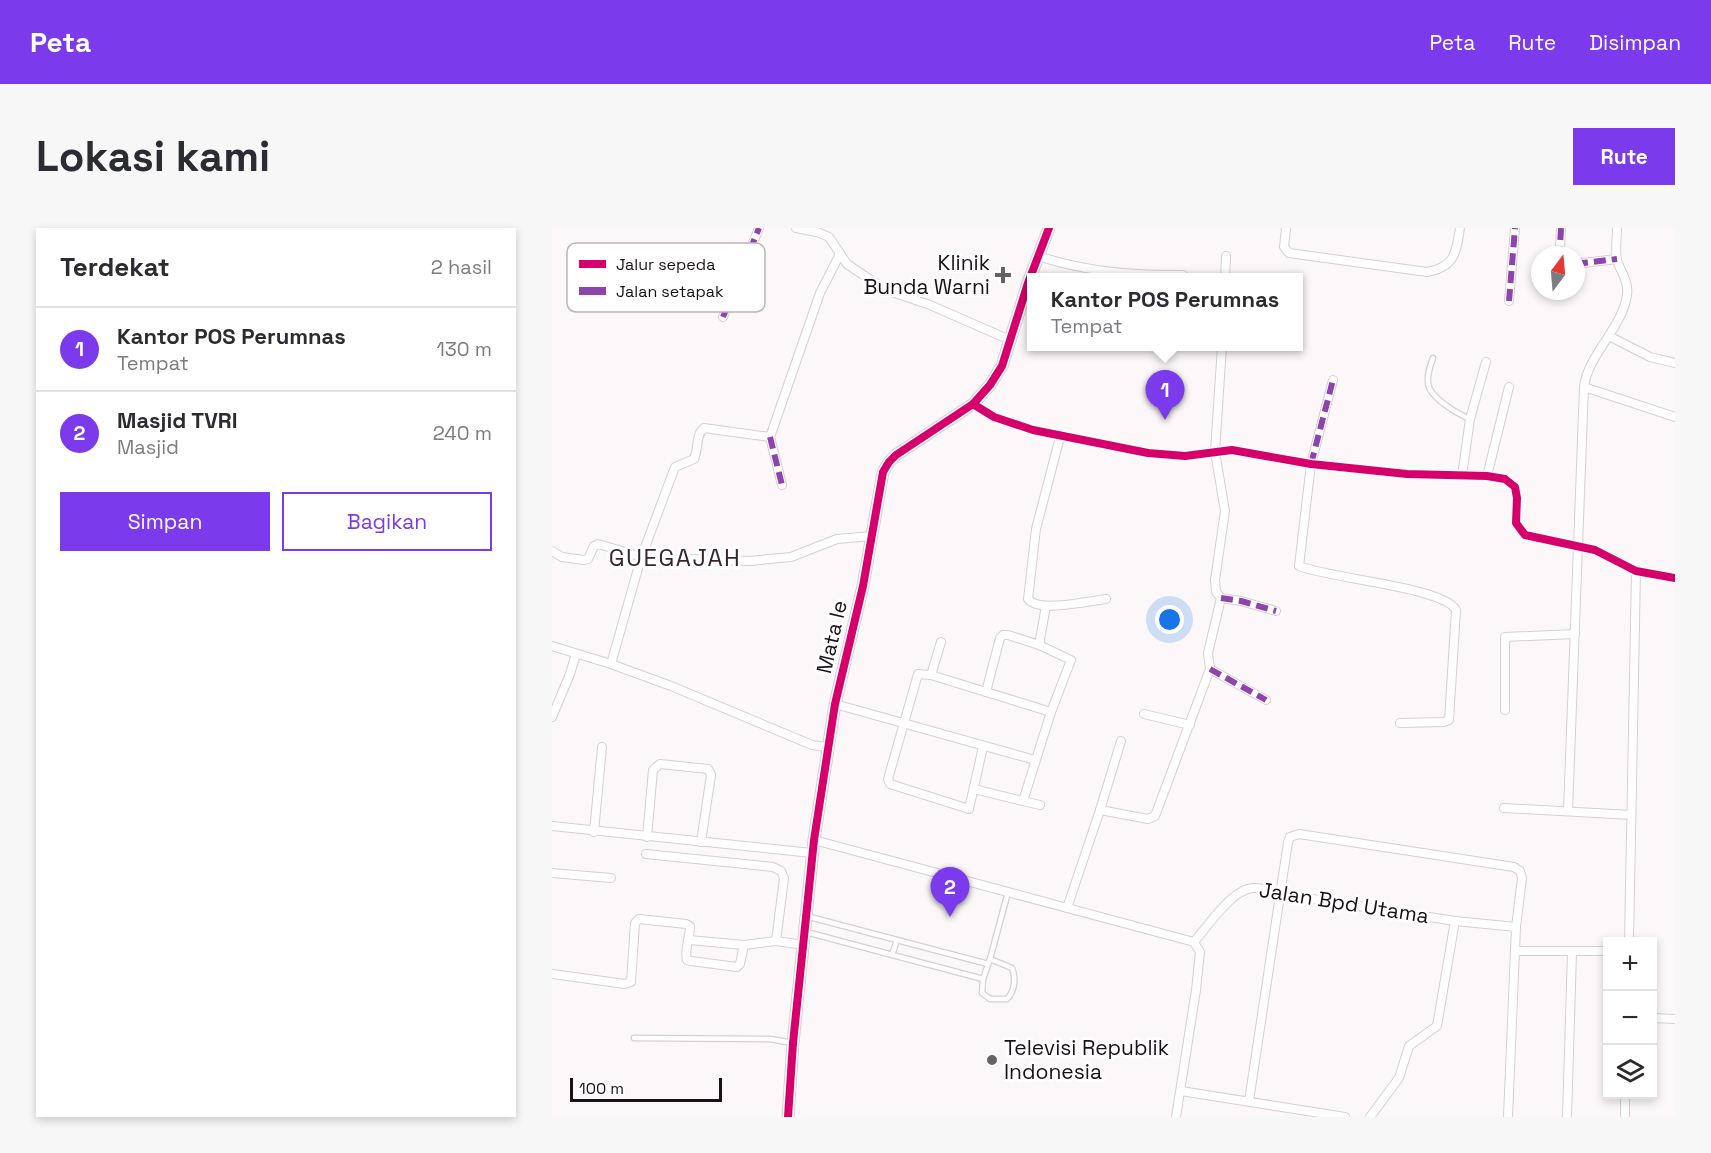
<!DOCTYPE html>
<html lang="id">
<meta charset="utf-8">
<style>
body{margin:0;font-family:"Space Grotesk",sans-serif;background:#f7f7f7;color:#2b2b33}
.controls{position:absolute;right:18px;bottom:18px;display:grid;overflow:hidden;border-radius:0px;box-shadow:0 3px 9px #0003}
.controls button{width:54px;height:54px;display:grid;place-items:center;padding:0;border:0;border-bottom:2px solid #e1e1e2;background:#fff;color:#2b2b33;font:30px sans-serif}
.compass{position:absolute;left:979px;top:18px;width:54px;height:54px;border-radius:50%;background:#fff;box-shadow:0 3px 9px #0003;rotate:16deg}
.scale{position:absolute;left:18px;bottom:15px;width:152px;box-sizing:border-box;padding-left:6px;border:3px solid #1a1017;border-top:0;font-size:16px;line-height:21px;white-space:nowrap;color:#1a1017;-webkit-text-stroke:4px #fff;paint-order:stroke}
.you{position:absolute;left:618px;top:392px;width:21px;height:21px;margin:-15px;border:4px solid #fff;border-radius:50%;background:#1a73e8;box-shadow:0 0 0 9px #1a73e833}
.badge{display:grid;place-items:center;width:39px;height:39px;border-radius:50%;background:#7c3aed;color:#fff;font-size:20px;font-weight:700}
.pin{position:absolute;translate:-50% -50px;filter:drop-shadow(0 2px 3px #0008)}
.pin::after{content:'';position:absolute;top:32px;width:21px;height:18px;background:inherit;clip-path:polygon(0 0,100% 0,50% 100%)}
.popup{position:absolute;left:475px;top:45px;width:276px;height:78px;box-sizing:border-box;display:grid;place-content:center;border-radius:0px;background:#fff;filter:drop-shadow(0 2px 4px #0005);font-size:20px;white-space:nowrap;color:#7c7c81}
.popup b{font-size:22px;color:#2b2b33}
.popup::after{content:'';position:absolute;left:50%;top:100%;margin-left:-12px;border:12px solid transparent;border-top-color:#fff}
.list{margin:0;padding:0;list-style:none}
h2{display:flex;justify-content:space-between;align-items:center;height:78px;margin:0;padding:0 24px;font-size:26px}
h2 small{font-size:20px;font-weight:400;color:#7c7c81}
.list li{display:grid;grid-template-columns:39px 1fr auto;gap:18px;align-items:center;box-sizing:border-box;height:84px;padding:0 24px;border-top:2px solid #e1e1e2}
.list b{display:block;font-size:22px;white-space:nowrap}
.list p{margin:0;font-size:20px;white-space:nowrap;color:#7c7c81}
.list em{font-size:20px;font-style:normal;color:#7c7c81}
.actions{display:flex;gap:12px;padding:18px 24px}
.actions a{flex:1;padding:14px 0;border:2px solid #7c3aed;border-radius:0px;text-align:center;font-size:21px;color:#7c3aed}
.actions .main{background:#7c3aed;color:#fff}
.icon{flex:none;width:33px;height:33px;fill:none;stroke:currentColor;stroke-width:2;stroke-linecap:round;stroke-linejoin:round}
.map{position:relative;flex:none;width:1123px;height:889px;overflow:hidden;border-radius:0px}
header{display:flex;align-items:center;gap:36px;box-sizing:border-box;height:84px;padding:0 30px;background:#7c3aed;color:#fff}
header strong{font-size:28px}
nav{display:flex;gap:33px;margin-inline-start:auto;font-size:21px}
.intro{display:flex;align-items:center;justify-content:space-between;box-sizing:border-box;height:144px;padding:0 36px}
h1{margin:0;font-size:42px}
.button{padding:15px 27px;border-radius:0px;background:#7c3aed;color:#fff;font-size:21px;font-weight:700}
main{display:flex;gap:36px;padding:0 36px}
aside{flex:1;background:#fff;border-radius:0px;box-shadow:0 3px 9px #0003}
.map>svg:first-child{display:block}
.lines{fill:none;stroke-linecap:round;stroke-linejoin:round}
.service-casing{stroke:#d7cfd4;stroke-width:7}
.minor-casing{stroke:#d7cfd4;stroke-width:10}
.tertiary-casing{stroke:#d7cfd4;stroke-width:13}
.service{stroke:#fffefe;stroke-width:4.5}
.minor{stroke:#fffefe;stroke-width:8}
.tertiary{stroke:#fffefe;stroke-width:10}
.quiet{stroke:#8e44ad;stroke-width:6;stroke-dasharray:12 6;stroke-linecap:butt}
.cycleway-casing{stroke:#fff;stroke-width:11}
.cycleway{stroke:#d6006c;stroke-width:8}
.poi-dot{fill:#696166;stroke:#fff;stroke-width:2}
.labels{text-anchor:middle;stroke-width:6;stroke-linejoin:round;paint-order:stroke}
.poi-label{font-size:21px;fill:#1a1017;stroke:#fff;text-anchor:end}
.street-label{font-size:21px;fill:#1a1017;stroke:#fff}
.quarter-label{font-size:24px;letter-spacing:1.5px;fill:#392432;stroke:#fff}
.key{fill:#fff;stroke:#bab7b9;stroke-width:1.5}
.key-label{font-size:16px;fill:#1a1017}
</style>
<header>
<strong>Peta</strong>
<nav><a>Peta</a><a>Rute</a><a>Disimpan</a></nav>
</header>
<div class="intro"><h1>Lokasi kami</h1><a class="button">Rute</a></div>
<main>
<aside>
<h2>Terdekat<small>2 hasil</small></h2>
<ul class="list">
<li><span class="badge">1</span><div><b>Kantor POS Perumnas</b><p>Tempat</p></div><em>130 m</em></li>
<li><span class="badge">2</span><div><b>Masjid TVRI</b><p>Masjid</p></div><em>240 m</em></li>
</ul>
<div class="actions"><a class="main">Simpan</a><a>Bagikan</a></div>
</aside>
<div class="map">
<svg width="1123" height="889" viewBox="0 0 1123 889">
<rect width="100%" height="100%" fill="#fcf8fa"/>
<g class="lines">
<g class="service-casing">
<g id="service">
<path d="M881,130C878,138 875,146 876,154C876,169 906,186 918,191"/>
<path d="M254,688L436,736"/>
<path d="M254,704L431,751"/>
<path d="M340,727L345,712"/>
<path d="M438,731L460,740C464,750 463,763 455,771H438L430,765L431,751L438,731L456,664"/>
<path d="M82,810L218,811L241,815"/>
</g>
</g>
<g class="minor-casing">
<g id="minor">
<path d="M244,0L265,4L277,9L295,36L323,55L340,64L378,77L458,112"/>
<path d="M734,0L732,19L737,25L875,44C903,39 904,25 908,0"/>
<path d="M1009,0L1008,19L1009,27"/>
<path d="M486,28C534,44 581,48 631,47"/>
<path d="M1024,34L1031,35L1065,31"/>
<path d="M673,50L674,28"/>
<path d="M957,73L963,0"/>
<path d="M171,89L207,0"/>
<path d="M1057,108L1098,129L1123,135"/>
<path d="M781,152L759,236L747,338C775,350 892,359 904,382L897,492L892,494L848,495"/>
<path d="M1032,159L1123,189"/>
<path d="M421,176L442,189L481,202L596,225L633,228L680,222L759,236L855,246L935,248L953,251L963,259L965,270L964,295L973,307L1043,322L1084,343L1123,350"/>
<path d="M508,209L484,301L476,371C486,385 537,373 554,371"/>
<path d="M910,248L918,191L934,134"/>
<path d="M935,248L957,159"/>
<path d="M230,257L218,209L268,65L288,26"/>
<path d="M0,323L10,329L32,332L36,331L42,318L46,316L104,333L137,331L198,333L239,329L285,311L320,308"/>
<path d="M669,370L689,373L724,383"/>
<path d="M487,417L494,378"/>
<path d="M0,418L59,436L119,458L260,517L275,519"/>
<path d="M59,436L89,330L123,239L142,231C147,221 143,207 152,200L218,209"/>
<path d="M658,441L714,472"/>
<path d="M379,447L389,414"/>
<path d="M434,464L448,410L451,407H456L487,417L519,432L499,484"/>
<path d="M283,476L483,532"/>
<path d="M953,482V409L1023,406"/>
<path d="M592,486L638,497"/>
<path d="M0,489L18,446L24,426"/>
<path d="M422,561L471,573L499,484L379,447L366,446L336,551L338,556L417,581L431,519"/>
<path d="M471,573L488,577"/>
<path d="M952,580L1079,587"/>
<path d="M548,582L596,591L603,588L658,441L656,425L669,370L664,364L663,352L673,283L663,224L670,118"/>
<path d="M1016,583L1032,159C1036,126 1070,101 1075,67C1077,53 1069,45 1065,32C1063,23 1065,10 1065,0"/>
<path d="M0,598L260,625"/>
<path d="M42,604L50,519"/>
<path d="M95,609L101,542L108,536L156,541L159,547L149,614"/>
<path d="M262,612L642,714L648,724L644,762L624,889"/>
<path d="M94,626L221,639L229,643L232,650L224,713"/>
<path d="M0,645L59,650"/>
<path d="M515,680L548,582L569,513"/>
<path d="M137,712L192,717L224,713L252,717"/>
<path d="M642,714C655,699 680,661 701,660C710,659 720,664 729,666L903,693L964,699"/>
<path d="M1077,714L1084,343"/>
<path d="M963,723H1056"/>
<path d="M0,746L73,756L79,754L83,695L87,691L134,696L138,698C138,710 132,722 135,732L139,733L185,739L188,736L192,717"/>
<path d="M1100,790L1123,791"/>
<path d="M629,863L793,889"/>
<path d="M697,873L736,614L738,609L747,606L962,639L968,643L970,650L964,699L956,889"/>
<path d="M818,889L847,850L857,818L885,798L903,693"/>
<path d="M1015,889L1020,724"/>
<path d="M1073,889V866"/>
</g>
</g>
<g class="tertiary-casing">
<path id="tertiary" d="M236,889L241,815L262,612L283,476L311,358L331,244L337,234L344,227L421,176L438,157L450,138L476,55L497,0"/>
</g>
<use href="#service" class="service"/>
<use href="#minor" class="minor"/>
<use href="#tertiary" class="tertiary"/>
<g class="quiet">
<path d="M1009,0L1008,19L1009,27"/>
<path d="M1024,34L1031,35L1065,31"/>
<path d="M957,73L963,0"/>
<path d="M171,89L207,0"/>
<path d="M218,209L230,257"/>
<path d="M759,236L781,152"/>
<path d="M669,370L689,373L724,383"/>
<path d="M658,441L714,472"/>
</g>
<g class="cycleway-casing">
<g id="cycleway">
<path d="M421,176L442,189L481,202L596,225L633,228L680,222L759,236L855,246L935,248L953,251L963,259L965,270L964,295L973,307L1043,322L1084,343L1123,350"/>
<path d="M236,889L241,815L262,612L283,476L311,358L331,244L337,234L344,227L421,176L438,157L450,138L476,55L497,0"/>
</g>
</g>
<use href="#cycleway" class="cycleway"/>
</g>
<g class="poi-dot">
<path d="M448 38h6v6h6v6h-6v6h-6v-6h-6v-6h6z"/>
<circle cx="440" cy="832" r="6"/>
</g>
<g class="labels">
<g class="poi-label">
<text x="438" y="42">Klinik<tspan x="438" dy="24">Bunda Warni</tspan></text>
<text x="452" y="827" text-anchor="start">Televisi Republik<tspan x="452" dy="24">Indonesia</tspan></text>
</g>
<g class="street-label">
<text transform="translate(280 409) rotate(-77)" y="7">Mata Ie</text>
<text transform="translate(792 675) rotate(9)" y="7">Jalan Bpd Utama</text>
</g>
<g class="quarter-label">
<text x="123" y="338">GUEGAJAH</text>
</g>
</g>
<rect x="15" y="15" width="198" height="69" rx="9" class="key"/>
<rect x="27" y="32" width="27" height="8" fill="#d6006c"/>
<rect x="27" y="59" width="27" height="8" fill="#8e44ad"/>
<g class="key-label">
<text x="64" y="42">Jalur sepeda</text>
<text x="64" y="69">Jalan setapak</text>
</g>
</svg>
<div class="controls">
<button>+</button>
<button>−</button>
<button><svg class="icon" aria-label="layers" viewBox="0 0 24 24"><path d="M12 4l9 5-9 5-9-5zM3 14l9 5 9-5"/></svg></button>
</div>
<svg class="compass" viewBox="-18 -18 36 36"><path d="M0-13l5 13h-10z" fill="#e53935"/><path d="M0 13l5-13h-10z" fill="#7c7c81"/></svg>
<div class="scale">100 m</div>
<div class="you"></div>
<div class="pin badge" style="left:613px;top:192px">1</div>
<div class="popup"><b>Kantor POS Perumnas</b>Tempat</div>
<div class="pin badge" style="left:398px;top:689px">2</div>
</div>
</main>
